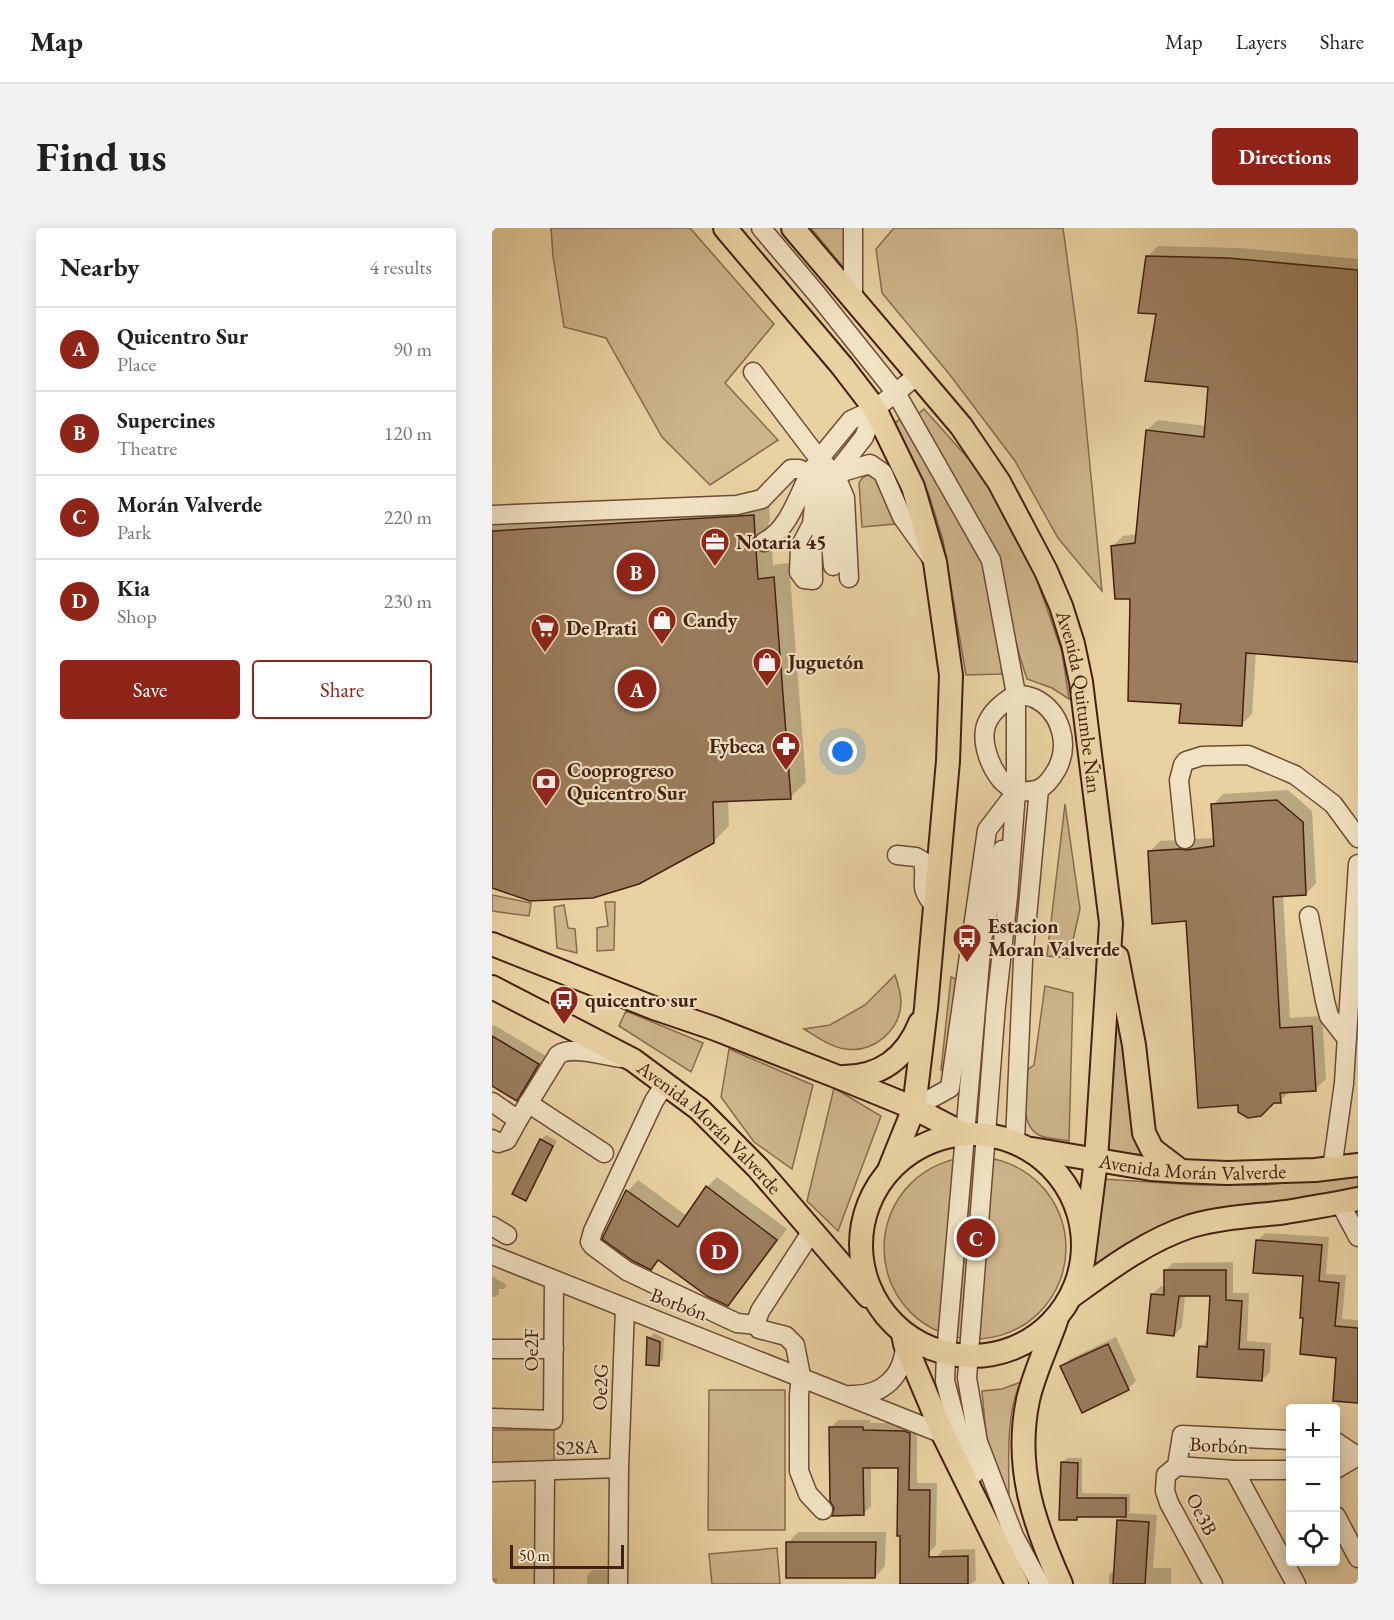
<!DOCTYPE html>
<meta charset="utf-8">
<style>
body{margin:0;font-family:"EB Garamond",serif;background:#f2f2f2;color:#202124}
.controls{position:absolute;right:18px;bottom:18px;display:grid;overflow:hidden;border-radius:6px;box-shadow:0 3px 15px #0003}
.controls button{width:54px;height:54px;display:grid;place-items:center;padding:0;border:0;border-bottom:2px solid #e0e0e0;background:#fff;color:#202124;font:30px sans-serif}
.scale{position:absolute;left:18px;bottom:15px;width:114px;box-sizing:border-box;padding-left:6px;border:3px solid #442012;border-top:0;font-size:16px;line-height:21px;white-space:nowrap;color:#442012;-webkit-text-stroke:4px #f1e2c3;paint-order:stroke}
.you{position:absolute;left:351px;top:524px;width:21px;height:21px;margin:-15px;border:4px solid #fff;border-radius:50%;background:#1a73e8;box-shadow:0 0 0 9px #1a73e833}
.badge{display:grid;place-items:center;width:39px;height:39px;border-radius:50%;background:#8f2418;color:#fff;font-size:20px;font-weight:700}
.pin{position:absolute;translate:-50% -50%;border:3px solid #fff;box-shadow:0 2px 6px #0006}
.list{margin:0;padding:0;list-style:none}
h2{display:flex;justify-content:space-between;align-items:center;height:78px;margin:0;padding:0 24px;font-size:26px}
h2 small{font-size:20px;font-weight:400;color:#757577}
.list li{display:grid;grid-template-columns:39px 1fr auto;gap:18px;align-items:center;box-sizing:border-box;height:84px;padding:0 24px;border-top:2px solid #e0e0e0}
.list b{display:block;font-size:22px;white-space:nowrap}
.list p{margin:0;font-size:20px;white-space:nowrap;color:#757577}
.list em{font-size:20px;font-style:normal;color:#757577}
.actions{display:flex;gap:12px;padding:18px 24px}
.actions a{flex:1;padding:14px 0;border:2px solid #8f2418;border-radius:6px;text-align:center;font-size:21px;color:#8f2418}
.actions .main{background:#8f2418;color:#fff}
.icon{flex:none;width:33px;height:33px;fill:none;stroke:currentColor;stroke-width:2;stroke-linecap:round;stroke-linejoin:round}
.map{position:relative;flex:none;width:866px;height:1356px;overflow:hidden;border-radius:6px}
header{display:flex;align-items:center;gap:36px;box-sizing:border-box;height:84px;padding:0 30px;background:#fff;border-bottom:2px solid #e0e0e0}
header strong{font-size:28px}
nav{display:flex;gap:33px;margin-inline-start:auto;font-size:21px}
.intro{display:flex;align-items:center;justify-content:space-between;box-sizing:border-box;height:144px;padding:0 36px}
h1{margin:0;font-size:42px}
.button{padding:15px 27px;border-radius:6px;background:#8f2418;color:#fff;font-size:21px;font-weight:700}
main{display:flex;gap:36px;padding:0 36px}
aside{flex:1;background:#fff;border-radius:6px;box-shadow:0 3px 15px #0003}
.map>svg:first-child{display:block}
.green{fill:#cdb48a;stroke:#886a4e;stroke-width:1.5}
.shadow{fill:#0003}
.building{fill:#9a7d5d;stroke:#442012;stroke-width:1.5}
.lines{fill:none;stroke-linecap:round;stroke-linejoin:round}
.minor-casing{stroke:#6d4c36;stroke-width:21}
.major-casing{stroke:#442012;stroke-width:26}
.minor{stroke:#f1e2c3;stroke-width:18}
.major{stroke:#e9d2a2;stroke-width:22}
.labels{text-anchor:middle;stroke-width:4.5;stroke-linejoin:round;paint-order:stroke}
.poi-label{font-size:20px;font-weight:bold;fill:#442012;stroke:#f1e2c3;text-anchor:start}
.street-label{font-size:20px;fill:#442012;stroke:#f1e2c3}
</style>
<header>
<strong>Map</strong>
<nav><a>Map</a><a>Layers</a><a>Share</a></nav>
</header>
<div class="intro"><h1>Find us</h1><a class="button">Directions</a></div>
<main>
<aside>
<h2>Nearby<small>4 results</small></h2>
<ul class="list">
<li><span class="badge">A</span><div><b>Quicentro Sur</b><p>Place</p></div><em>90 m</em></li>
<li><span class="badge">B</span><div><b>Supercines</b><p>Theatre</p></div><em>120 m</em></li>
<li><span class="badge">C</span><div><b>Morán Valverde</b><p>Park</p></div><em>220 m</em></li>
<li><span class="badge">D</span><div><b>Kia</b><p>Shop</p></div><em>230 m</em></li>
</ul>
<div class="actions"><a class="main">Save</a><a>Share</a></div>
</aside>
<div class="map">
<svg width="866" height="1356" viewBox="0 0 866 1356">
<rect width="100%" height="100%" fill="#e9d2a2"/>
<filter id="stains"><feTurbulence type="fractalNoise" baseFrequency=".00333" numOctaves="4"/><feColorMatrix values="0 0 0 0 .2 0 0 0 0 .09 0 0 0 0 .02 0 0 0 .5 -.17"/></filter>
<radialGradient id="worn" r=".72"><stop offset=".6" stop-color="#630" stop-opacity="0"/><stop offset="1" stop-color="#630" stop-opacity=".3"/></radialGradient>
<g class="green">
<path d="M59,0H198L282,96L233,155L286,212L218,257L170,209L114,110L72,99L61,28Z"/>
<path d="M319,0H357L356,45Z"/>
<path d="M402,0H571L585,103L610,363L566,310L523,233L458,147L390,65L384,21Z"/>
<path d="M432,181L498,255L532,315L570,424L577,471L560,460L535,451L527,426L503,327L424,188Z"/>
<path d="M410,189L491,332L506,405L510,446L474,447L451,312L436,264L401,197Z"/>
<path d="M376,247C393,250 397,281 403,296L370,299L367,255L370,250Z"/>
<path d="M573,576L588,681L577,730L555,728Z"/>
<path d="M0,667L39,675L37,688L0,683Z"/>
<path d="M113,674H123L122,722L105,723V700L116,698Z"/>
<path d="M72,677L76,700L83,701L85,725L65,720L62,679Z"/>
<path d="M403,747C406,756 409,765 409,775C408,802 382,825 354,821C340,820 324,808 312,801L338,797L373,777Z"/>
<path d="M459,749L466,752L454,842H449Z"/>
<path d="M623,755L651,927L614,923Z"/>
<path d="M553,758L581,765L577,913C568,911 557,911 549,908C526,899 533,860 535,842L542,837Z"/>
<path d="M134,783L211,815L199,844L127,798Z"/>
<path d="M237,821L321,857L300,941L262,914L229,869Z"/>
<path d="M342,860L389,888L346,1003L315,973Z"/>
<circle cx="483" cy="1020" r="91"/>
<path d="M866,946V961L698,988L659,1003L629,1019L601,1040L611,951L704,957H773Z"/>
<path d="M529,1154C513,1184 517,1239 517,1273L495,1216L490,1163L510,1161Z"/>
<path d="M217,1162H293V1302H216Z"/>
<path d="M0,1202H62V1238L0,1240Z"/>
<path d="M285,1320L288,1356H220L217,1326Z"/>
</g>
<g class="shadow">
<path d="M666,18L747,20L866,31V432L764,424L760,486L749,497L640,370L620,319L631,308L645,306L655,202L666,192L715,198L717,158L666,85L656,28Z"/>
<path d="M277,273L278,291L276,298L279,306L281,337L297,335L314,554L298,569L236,572L237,598L221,614L0,658V289Z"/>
<path d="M796,562L820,583L824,655L814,666L791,667L798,790L830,788L834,851L823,861L798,863L788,873L695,692L657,624L668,613L723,610L721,577L731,566Z"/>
<path d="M2,797L54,828L32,863L24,871L0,857V798Z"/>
<path d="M54,907L65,913L38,966L33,971L49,912Z"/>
<path d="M225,949L295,1001L246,1066L235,1076L168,1031L159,1040L112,1011L136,963L146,952L195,988L215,959Z"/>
<path d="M773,1005L837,1009L834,1046L854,1047L850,1091L866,1092V1173L846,1128L813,1089L812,1047L765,1013Z"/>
<path d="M741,1034V1065H757L755,1113L779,1115L778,1144L770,1152L709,1119L717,1111L719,1066L693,1067L690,1099L682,1107L661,1066L669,1058L673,1059V1043L681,1035Z"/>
<path d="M0,1048L15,1057L12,1061H7V1066L3,1069H0Z"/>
<path d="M162,1105L172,1110L171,1131L166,1136H155L157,1110Z"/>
<path d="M624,1109L644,1153L636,1161L570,1139L578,1131Z"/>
<path d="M346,1192H378V1195H420L425,1197V1255H445L444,1317L437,1325L425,1356H410L408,1238H379V1278L371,1286L344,1280L339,1200Z"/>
<path d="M575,1230H590V1265L638,1266V1283L636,1285L665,1287L661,1340H679V1356H617V1347L623,1342L626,1293L631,1288H587L585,1290L570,1235Z"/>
<path d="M306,1304H394L393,1338L383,1349L296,1315Z"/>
<path d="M483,1321L484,1352L479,1356H445L444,1329L451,1322Z"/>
<path d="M100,1342H117L118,1356H95V1347Z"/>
<path d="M5,1350V1356H0V1351Z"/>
</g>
<g class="building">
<path d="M654,28L736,30L866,42V434L754,425L750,498L687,495L689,476L636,473L638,371H623L619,318L643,315L654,202L712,209L716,159L653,153L664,86L646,85Z"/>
<path d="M262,287L263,307L261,314L264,322L266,351L282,349L299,571L221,574L222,615L147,656L101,670L38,673L0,660V303Z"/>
<path d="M785,572L811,594L814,667L781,669L788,800L820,798L824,863L788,865L789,875H782L769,888L756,890L746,884V877L706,880L694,693L660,696L656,623L688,621L694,622L722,618L719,576Z"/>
<path d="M0,808L47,836L25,873L0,858Z"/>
<path d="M48,911L61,918L34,973L20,966Z"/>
<path d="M214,958L285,1012L236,1078L215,1068L166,1032L159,1042L141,1033L110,1011L134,962L186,999Z"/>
<path d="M764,1012L830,1017L827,1053L847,1055L843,1098L866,1100V1175L841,1173L844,1130L808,1126L811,1090H808L811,1048L761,1045Z"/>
<path d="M672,1042H734V1072L750,1073L747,1121L772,1122L770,1153L705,1149L707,1118L715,1119L718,1068H687L682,1108L655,1105L659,1066L672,1067Z"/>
<path d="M155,1109L168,1114L167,1138L154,1137Z"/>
<path d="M616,1116L637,1162L590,1185L568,1138Z"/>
<path d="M337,1199H371V1202L412,1203L418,1205L417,1262H438L437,1329L476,1328V1356H408V1308H405L406,1240H371L372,1287L340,1288L342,1280L338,1273Z"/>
<path d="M569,1234L586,1235L585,1270H634V1289H585V1292H567Z"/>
<path d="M625,1292L657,1294L653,1356H621Z"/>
<path d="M294,1314H384L383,1350H294Z"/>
</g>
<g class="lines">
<g class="minor-casing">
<g id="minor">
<path d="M269,0L324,65L404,165L499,332L524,466V564L516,669L504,777L475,1150L486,1214L522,1308L548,1356"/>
<path d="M361,70V0"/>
<path d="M261,144L327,231L343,246L353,270L357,350"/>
<path d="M343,246L378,236L391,245L410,289L438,328"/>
<path d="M0,287L245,277L270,271L299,241H307L317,246"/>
<path d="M320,296L308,319L307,344L312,351L321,352L320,296L327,231L359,192L383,181L426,147"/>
<path d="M272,314C299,300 306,265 321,240"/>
<path d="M341,338L336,284L343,246L372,209L383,181"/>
<path d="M693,611L687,552L691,537L694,533L710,528L756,527L803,547L841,576L866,610"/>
<path d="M405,627L424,629L431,633C436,657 424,656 443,679"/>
<path d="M817,688L833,773L837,788L855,811"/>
<path d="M173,856L162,873L101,1003L98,1014L101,1018L135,1043L245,1095L265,1097"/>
<path d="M0,874L26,892L66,827C80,817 112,828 129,830"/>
<path d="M36,875L112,925"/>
<path d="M422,880L458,860L495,602L524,564C530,563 540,564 547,561C554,558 561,548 565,541C578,516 569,483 542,470C537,468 530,467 524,466C515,472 503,480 497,491C486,509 497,537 509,552C513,557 519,560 524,564"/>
<path d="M0,911L6,915L15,912L26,892"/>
<path d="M523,913L531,732L547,561"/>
<path d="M840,941L852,855L866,636"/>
<path d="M848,975L866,1009"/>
<path d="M0,998L15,1007"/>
<path d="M320,1003L268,1083L264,1094L267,1101L294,1108L303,1117L309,1148L307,1167V1243L316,1266L331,1282"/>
<path d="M0,1027L451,1206"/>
<path d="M0,1121H62"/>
<path d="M359,1167C391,1168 412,1148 413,1116"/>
<path d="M0,1190L61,1192L62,1052"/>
<path d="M844,1214L865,1228"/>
<path d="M685,1238L690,1207L798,1212"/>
<path d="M685,1238L674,1247L673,1263L677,1275L721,1356"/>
<path d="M685,1238L742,1242H798"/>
<path d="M844,1241L866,1228"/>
<path d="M742,1242L804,1356"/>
<path d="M0,1244L127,1240"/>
<path d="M482,1246L471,1220L453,1153L454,1126L490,711L510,622"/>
<path d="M844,1288L866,1330"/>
<path d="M52,1356L53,1243"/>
<path d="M126,1356L127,1240L133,1080"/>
</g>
</g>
<g class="major-casing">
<g id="major">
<path d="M233,0L350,138L383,181L421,259L443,334L459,447L456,533L434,780L422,880L397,942"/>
<path id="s1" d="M301,0L469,198L507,254L554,343L569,378L581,416L589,454L619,695L604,932L591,1034"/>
<path d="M0,716L162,780L221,800L346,849L422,880L472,906"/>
<path d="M625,729L642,817L652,905L660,921L689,943"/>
<path id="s2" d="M0,759L141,832L207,881L266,940L376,1068"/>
<path d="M351,849C388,849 414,830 428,795"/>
<circle cx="480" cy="1017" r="111"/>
<path id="s3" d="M540,921L659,941L689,943L735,945L823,942L866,937"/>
<path d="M581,1067C617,1041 656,1012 699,998C730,989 762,988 794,984C818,980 842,976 866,971"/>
<path d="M564,1093C555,1119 542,1145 536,1172C522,1239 542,1296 569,1356"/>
<path d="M411,1106L413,1116L451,1206L525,1356"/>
</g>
</g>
<use href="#minor" class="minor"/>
<use href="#major" class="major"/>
</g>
<defs>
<g id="office-pin" transform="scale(1.5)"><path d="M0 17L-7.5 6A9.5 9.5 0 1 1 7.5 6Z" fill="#8f2418" stroke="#f1e2c3"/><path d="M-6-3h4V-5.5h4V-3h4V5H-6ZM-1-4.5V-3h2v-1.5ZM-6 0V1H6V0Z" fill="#fff"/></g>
<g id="shop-pin" transform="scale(1.5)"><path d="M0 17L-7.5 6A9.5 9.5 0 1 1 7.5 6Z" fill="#8f2418" stroke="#f1e2c3"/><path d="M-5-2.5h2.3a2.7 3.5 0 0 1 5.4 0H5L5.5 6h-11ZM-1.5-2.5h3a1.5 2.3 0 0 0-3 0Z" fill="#fff"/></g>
<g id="supermarket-pin" transform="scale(1.5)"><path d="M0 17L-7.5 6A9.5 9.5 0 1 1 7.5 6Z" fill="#8f2418" stroke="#f1e2c3"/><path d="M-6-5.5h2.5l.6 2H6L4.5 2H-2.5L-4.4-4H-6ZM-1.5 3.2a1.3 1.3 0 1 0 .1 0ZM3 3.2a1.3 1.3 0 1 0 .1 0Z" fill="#fff"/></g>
<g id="pharmacy-pin" transform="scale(1.5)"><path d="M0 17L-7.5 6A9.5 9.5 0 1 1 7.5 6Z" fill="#8f2418" stroke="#f1e2c3"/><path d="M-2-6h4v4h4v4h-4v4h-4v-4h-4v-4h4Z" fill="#fff"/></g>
<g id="bank-pin" transform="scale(1.5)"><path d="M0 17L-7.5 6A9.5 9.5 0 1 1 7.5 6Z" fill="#8f2418" stroke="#f1e2c3"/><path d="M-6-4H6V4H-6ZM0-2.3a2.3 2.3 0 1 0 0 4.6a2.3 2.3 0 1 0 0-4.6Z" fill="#fff"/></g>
<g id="bus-pin" transform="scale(1.5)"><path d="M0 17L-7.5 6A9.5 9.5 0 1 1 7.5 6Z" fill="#8f2418" stroke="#f1e2c3"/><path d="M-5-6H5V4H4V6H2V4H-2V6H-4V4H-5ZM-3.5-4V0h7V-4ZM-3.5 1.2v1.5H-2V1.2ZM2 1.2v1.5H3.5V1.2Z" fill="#fff"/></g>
</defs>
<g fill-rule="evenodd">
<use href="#office-pin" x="223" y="314"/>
<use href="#shop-pin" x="170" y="392"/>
<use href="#supermarket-pin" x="53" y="400"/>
<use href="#shop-pin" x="275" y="434"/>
<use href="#pharmacy-pin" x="294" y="518"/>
<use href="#bank-pin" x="54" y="554"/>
<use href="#bus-pin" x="475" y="710"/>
<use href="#bus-pin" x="72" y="772"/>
</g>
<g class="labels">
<g class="poi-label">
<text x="244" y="321">Notaria 45</text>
<text x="191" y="399">Candy</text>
<text x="74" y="407">De Prati</text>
<text x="296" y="441">Juguetón</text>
<text x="273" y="525" text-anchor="end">Fybeca</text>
<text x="75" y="549">Cooprogreso<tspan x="75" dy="23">Quicentro Sur</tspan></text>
<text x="496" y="705">Estacion<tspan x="496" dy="23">Moran Valverde</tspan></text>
<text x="93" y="779">quicentro sur</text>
</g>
<g class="street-label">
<text dy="7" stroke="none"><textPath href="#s1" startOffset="564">Avenida Quitumbe Ñan</textPath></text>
<text dy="7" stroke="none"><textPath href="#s2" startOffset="261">Avenida Morán Valverde</textPath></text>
<text dy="7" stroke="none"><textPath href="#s3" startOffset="162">Avenida Morán Valverde</textPath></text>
<text transform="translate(187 1076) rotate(21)" y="7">Borbón</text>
<text transform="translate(39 1122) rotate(-90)" y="7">Oe2F</text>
<text transform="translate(108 1159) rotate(-88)" y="7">Oe2G</text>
<text transform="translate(727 1217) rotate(3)" y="7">Borbón</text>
<text transform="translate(85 1219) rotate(-3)" y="7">S28A</text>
<text transform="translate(710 1286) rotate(63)" y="7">Oe3B</text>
</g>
</g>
<rect width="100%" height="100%" filter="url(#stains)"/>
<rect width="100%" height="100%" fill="url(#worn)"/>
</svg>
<div class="controls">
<button>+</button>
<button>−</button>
<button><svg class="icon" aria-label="locate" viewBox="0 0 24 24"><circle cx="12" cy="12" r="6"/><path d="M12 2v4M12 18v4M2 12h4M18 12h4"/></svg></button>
</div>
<div class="scale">50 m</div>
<div class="you"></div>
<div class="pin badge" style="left:145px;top:461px">A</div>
<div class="pin badge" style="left:144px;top:344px">B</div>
<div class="pin badge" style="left:484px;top:1010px">C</div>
<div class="pin badge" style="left:227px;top:1023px">D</div>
</div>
</main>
